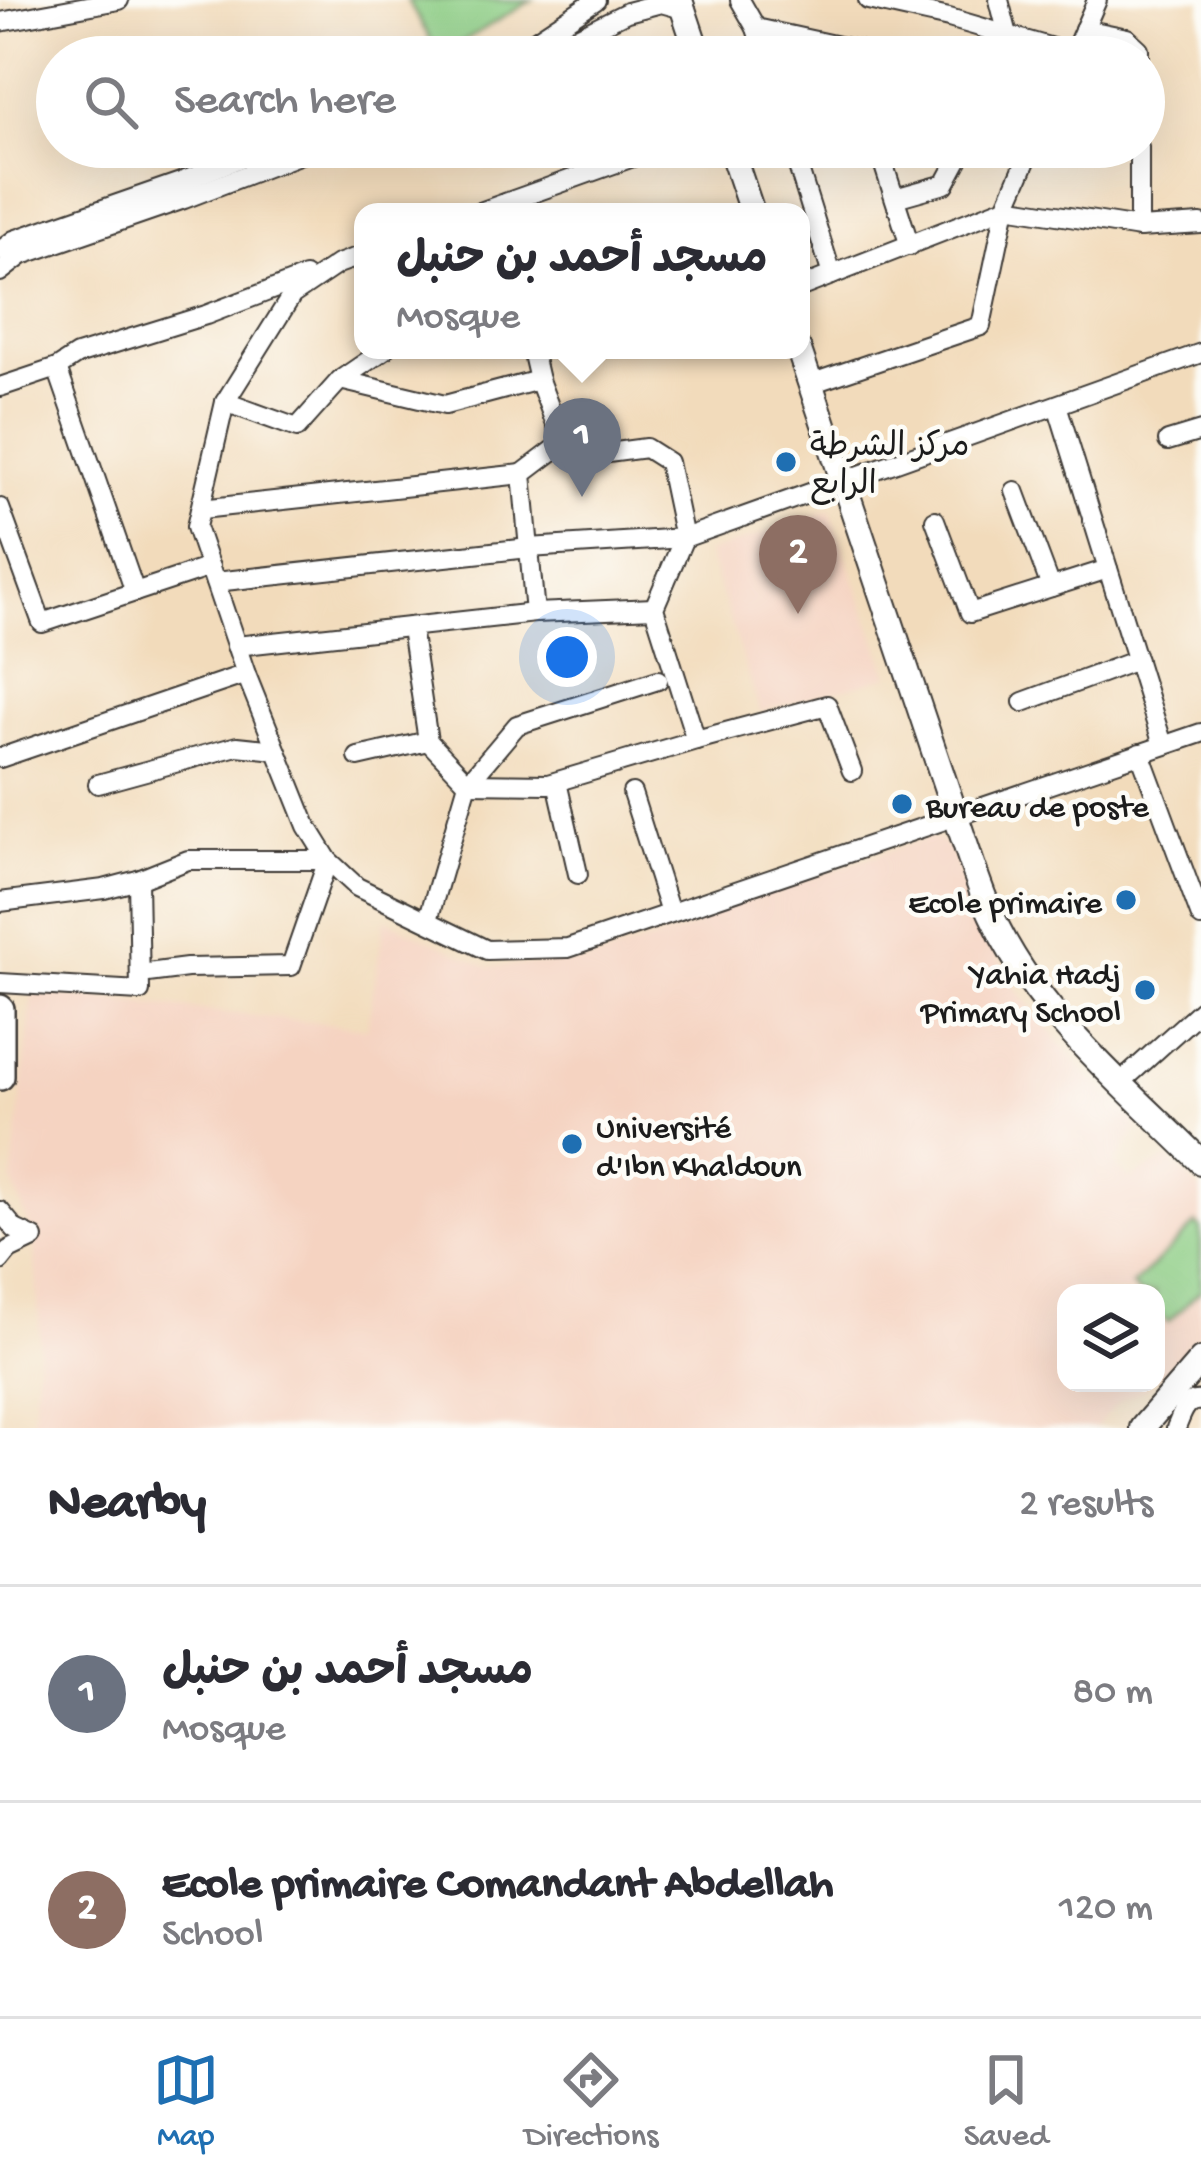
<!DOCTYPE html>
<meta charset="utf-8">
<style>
body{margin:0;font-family:"Gochi Hand","Playpen Sans Arabic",sans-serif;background:#f7f7f7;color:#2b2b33}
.controls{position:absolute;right:36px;bottom:36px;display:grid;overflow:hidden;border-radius:24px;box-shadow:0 12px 48px #0002}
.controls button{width:108px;height:108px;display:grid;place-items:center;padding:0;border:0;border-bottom:3px solid #e1e1e2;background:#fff;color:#2b2b33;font:60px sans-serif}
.you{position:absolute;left:567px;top:657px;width:42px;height:42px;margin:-30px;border:9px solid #fff;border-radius:50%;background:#1a73e8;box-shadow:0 0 0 18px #1a73e833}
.badge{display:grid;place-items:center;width:78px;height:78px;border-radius:50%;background:#1f6fb2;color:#fff;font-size:39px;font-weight:700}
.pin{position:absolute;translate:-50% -99px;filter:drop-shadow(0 3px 6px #0008)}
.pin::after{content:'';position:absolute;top:63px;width:42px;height:36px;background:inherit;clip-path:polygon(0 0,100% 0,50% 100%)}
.popup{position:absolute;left:354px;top:203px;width:456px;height:156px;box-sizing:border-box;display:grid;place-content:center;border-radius:24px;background:#fff;filter:drop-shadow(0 3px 9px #0005);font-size:39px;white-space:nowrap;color:#7c7c81}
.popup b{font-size:45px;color:#2b2b33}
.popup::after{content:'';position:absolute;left:50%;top:100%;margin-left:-24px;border:24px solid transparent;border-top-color:#fff}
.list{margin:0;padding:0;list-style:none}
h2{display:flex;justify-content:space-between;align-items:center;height:156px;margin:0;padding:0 48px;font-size:51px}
h2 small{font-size:39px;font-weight:400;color:#7c7c81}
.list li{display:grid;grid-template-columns:78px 1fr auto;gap:36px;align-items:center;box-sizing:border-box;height:216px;padding:0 48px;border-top:3px solid #e1e1e2}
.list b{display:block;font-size:45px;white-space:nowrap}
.list p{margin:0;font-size:39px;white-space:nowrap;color:#7c7c81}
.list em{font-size:39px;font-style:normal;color:#7c7c81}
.icon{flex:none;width:66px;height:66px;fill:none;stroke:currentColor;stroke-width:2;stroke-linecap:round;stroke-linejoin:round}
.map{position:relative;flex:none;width:1201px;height:1428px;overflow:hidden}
.search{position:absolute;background:#fff;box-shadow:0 12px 48px #0002;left:36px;right:36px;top:36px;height:132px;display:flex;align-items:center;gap:30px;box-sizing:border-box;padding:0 42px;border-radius:66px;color:#7c7c81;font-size:45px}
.sheet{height:588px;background:#fff}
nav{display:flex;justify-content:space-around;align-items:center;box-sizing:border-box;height:168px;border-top:3px solid #e1e1e2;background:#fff;font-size:33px;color:#7c7c81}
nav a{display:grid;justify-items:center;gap:6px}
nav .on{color:#1f6fb2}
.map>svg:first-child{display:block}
.built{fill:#f5d3c1}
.green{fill:#8dcd85;stroke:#547450;stroke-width:3}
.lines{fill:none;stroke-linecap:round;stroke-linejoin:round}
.minor-casing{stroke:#3c3934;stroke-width:22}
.major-casing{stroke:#3c3934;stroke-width:28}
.highway-casing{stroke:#3c3934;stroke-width:32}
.minor{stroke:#fff;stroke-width:18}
.major{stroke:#fff;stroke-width:24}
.highway{stroke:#fff;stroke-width:27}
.poi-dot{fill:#1f6fb2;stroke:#fdfcf7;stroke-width:4.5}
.labels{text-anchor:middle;stroke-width:9;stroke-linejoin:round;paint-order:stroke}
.poi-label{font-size:33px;fill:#1c1c1c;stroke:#fdfcf7;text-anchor:start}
</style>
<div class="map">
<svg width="1201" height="1428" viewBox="0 0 1201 1428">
<rect width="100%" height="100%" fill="#fdfcf7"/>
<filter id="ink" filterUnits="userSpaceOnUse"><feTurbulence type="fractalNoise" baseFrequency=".00833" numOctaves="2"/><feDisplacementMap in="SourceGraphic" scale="24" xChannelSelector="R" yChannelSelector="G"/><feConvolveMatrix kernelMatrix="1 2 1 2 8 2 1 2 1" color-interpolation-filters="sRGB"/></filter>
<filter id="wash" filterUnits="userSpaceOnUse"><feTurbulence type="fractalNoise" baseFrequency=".004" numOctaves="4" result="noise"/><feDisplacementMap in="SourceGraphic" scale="48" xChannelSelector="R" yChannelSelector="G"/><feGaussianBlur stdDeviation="2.7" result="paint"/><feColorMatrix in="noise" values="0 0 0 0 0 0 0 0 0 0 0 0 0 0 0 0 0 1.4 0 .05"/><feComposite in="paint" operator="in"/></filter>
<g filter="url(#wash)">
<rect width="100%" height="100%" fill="#f2dbbb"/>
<g class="built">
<path d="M830,511L889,676L760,712L708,553Z"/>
<path d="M928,838L941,841L951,851L985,935L1017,990L1086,1074L1134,1122L1136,1129L1115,1165L1129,1179L1168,1159L1201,1191V1333L1156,1382V1293H1066V1383H1155L1119,1401L1095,1428H32L40,1337L34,1238L12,1181L33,992L367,1028L385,919L488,967L587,962L693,927L715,910Z"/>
</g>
<g class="green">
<path d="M407,0H532L440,55Z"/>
<path d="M1196,1224L1201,1229V1290L1168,1322L1156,1310V1293H1139L1132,1286Z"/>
</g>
</g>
<g filter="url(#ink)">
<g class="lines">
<g class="minor-casing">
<g id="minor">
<path d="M740,0L756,28L889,57"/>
<path d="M868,0L949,18L1073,54"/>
<path d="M999,0L1008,35"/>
<path d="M0,22L119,0"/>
<path d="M756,28L765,57"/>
<path d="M1084,29L1127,38L1139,49V57"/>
<path d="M557,47L627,12L661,3L683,9"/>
<path d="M510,57L596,0"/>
<path d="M1072,57L1097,0"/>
<path d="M792,147L832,275"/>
<path d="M878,147L910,246"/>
<path d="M1139,147V228"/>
<path d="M895,198L945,184L965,147"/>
<path d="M480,212L661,147"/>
<path d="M0,251L14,240L178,183L268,147"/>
<path d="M363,255L338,264L292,295L225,402L196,527L246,674L307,826L328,860L357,887L487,950L568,948L1201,733"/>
<path d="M0,272L22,255L184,199L319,147"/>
<path d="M801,287L1006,207L1032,147"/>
<path d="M532,350L539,380L563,443"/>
<path d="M57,368L135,592"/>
<path d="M340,380L445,405L539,380"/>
<path d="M810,384L981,326L1006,207L1139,228L1201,224"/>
<path d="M0,387L57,368L77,355L206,315L305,277"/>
<path d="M225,402L297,428L340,380L384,350"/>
<path d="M1057,405L1163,745"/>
<path d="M1168,441L1201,431"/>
<path d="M1015,491L1051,587"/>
<path d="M0,508L42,623L210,567"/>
<path d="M201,509L522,474"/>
<path d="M935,520L970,613L1108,569"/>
<path d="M215,582L529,548L684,538L1201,353"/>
<path d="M535,613L522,474L563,443L608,453L646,448L668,462L684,538L654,608L696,740"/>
<path d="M411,628L428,741L468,783L548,784L696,740L827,705L852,771"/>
<path d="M236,646L535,613L654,608"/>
<path d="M1023,702L1137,660"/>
<path d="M1140,753L1201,917"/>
<path d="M358,757L428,741"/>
<path d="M0,758L246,674"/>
<path d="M557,782L578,874"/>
<path d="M98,784L237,746L276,750"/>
<path d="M632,793L670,913"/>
<path d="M0,902L104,889L138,880L188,860H328L291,966L187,968L140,974"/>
<path d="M428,920L468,783L517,725L658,680"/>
<path d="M0,983L140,991L138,880"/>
<path d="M1120,1083L1201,1010"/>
<path d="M0,1211L15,1229L34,1238L9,1250L0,1261"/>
<path d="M1176,1428C1182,1415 1185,1398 1201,1401"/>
</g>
</g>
<g class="major-casing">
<g id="major">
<path d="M680,0L699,57"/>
<path d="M730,147L752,212"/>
<path d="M799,350L972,864C978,881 984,899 992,916C1037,1015 1126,1087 1201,1162"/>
<path d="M1142,1428L1201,1360"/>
</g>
</g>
<g class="highway-casing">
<path id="highway" d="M0,1009V1076"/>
</g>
<use href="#minor" class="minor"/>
<use href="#major" class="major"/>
<use href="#highway" class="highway"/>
</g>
</g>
<g class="poi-dot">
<circle cx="786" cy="462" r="12"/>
<circle cx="902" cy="804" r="12"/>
<circle cx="1126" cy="900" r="12"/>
<circle cx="1145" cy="990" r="12"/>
<circle cx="572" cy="1144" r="12"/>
</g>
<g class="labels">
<g class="poi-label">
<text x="810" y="455">مركز الشرطة<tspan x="810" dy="38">الرابع</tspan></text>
<text x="926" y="816">Bureau de poste</text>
<text x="1102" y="912" text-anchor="end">Ecole primaire</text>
<text x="1121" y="983" text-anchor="end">Yahia Hadj<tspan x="1121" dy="38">Primary School</tspan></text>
<text x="596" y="1137">Université<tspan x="596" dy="38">d'Ibn Khaldoun</tspan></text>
</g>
</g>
</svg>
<div class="controls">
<button><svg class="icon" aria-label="layers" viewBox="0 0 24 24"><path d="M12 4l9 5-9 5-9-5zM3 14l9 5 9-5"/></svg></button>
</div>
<div class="you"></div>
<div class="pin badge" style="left:582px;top:497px;background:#6b7280">1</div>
<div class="popup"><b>مسجد أحمد بن حنبل</b>Mosque</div>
<div class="pin badge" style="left:798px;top:614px;background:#8d6e63">2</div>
<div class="search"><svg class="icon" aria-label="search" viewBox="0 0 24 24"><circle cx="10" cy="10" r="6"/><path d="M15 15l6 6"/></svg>Search here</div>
</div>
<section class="sheet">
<h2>Nearby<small>2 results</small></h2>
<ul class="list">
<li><span class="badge" style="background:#6b7280">1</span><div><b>مسجد أحمد بن حنبل</b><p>Mosque</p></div><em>80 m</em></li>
<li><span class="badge" style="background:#8d6e63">2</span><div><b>Ecole primaire Comandant Abdellah</b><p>School</p></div><em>120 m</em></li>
</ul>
</section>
<nav>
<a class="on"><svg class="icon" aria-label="map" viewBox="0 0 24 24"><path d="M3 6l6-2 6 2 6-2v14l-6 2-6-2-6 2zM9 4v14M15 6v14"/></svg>Map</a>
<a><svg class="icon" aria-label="directions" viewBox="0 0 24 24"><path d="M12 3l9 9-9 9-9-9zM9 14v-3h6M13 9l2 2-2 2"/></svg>Directions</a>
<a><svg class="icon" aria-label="saved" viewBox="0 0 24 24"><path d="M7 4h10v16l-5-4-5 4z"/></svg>Saved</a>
</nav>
